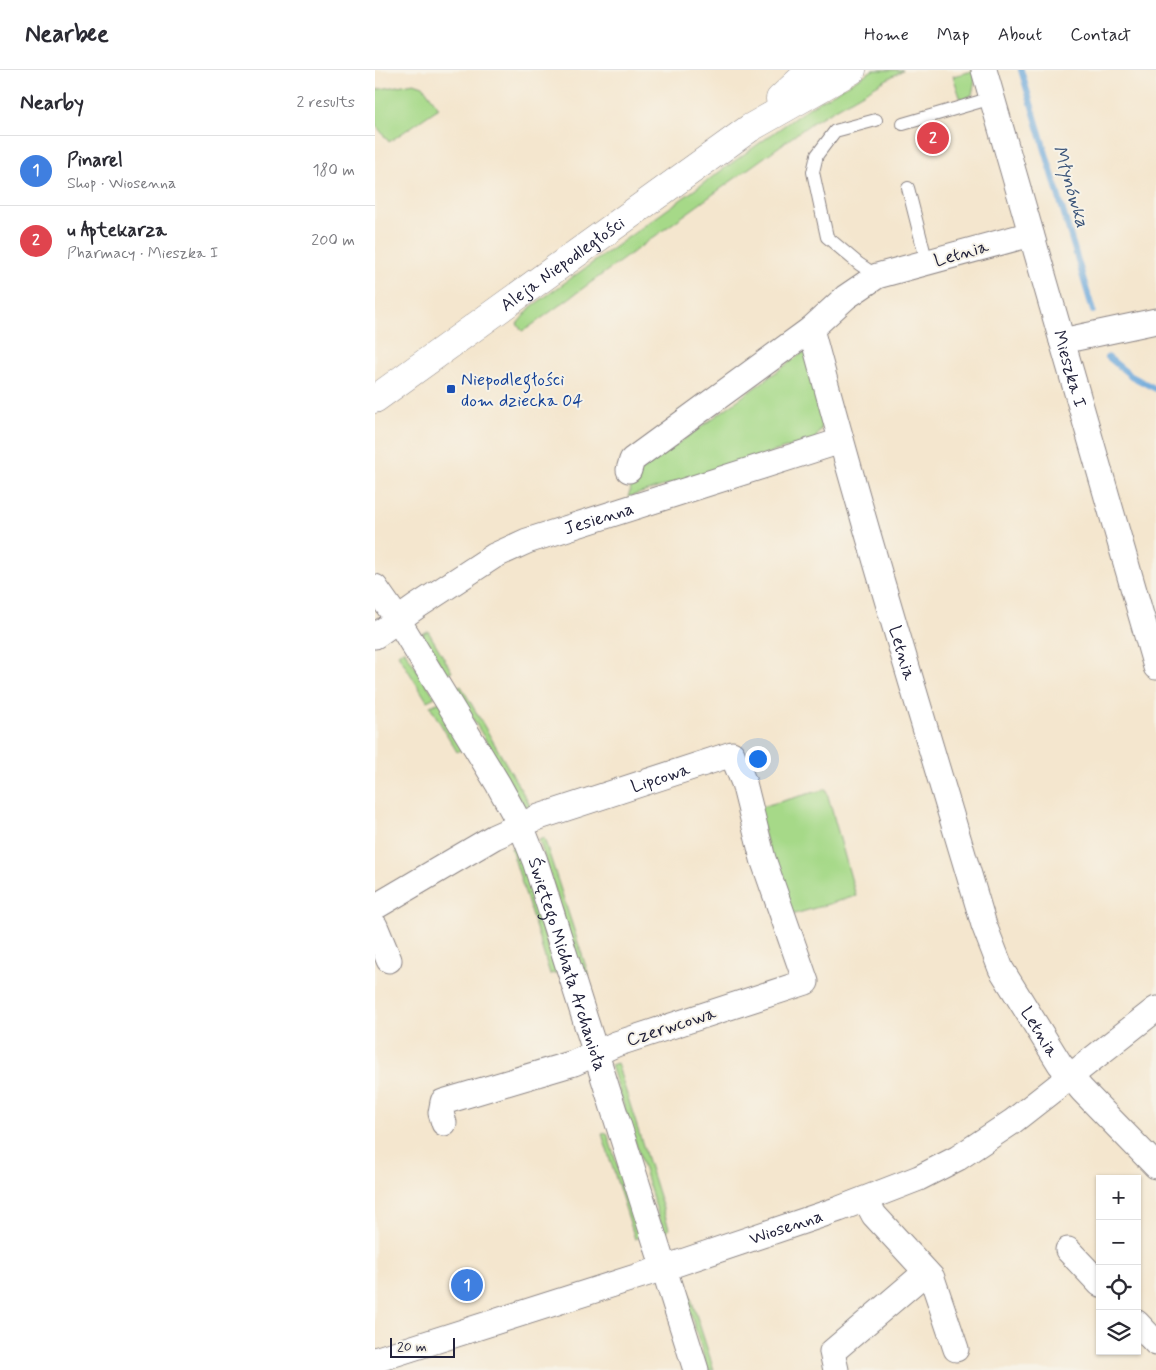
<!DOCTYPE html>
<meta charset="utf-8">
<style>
body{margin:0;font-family:Mynerve,sans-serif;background:#f7f7f7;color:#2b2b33}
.controls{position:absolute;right:15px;bottom:15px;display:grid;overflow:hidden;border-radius:0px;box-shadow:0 1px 4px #0004}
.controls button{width:45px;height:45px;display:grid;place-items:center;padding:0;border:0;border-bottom:1px solid #e1e1e2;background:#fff;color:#2b2b33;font:25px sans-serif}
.scale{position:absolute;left:15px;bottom:12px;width:65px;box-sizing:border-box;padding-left:5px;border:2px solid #22223b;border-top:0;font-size:14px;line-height:18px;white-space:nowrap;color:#22223b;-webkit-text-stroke:4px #f7f3e8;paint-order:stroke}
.you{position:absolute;left:382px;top:688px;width:18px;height:18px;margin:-12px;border:4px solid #fff;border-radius:50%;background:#1a73e8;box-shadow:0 0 0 8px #1a73e833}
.badge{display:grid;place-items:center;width:32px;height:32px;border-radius:50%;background:#ea580c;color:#fff;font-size:16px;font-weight:700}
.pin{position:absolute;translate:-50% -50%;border:2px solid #fff;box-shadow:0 1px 5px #0006}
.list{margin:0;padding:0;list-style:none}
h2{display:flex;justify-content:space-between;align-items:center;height:65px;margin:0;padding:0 20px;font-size:21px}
h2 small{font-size:16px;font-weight:400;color:#7c7c81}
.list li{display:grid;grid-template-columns:32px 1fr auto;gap:15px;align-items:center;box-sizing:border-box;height:70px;padding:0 20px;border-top:1px solid #e1e1e2}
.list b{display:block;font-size:19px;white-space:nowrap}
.list p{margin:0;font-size:16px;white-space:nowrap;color:#7c7c81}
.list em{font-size:16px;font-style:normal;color:#7c7c81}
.icon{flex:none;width:28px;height:28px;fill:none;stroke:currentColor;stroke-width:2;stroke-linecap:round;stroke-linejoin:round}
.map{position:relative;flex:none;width:781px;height:1300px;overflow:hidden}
header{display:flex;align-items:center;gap:30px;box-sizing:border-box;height:70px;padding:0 25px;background:#fff;border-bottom:1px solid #e1e1e2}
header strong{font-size:24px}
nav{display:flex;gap:28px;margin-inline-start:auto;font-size:18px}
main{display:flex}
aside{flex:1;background:#fff}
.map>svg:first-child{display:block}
.green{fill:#a6d988;stroke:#647e62}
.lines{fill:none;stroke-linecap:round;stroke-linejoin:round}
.stream{stroke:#67a6da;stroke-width:6}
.lane-casing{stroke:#8b8484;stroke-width:14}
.street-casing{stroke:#8b8484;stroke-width:27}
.secondary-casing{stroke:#8b8484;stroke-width:29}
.lane{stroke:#fff;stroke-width:12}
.street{stroke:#fff;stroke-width:25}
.secondary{stroke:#fff;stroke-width:28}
.transit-dot{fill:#1a4fb4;stroke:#f7f3e8;stroke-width:2}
.labels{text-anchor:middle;stroke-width:4;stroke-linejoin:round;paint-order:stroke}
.street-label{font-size:18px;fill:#22223b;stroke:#f7f3e8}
.transit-label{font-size:18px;fill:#164399;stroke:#f7f3e8;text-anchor:start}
.water-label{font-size:19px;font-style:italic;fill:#3e577b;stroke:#f7f3e8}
</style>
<header>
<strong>Nearbee</strong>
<nav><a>Home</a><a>Map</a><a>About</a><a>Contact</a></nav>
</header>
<main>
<aside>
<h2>Nearby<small>2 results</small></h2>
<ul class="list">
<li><span class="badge" style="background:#3f7fe0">1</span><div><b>Pinarel</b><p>Shop · Wiosenna</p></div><em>180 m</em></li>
<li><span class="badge" style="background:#e0444e">2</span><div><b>u Aptekarza</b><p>Pharmacy · Mieszka I</p></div><em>200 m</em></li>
</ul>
</aside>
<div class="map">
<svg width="781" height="1300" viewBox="0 0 781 1300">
<rect width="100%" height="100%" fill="#f7f3e8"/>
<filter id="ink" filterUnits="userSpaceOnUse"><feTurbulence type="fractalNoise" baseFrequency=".02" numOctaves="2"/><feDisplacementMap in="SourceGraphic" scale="10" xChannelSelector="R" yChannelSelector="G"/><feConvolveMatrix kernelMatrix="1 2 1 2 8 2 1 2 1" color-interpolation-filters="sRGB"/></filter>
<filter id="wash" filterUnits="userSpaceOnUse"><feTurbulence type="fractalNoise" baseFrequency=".0096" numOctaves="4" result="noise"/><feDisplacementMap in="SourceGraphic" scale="20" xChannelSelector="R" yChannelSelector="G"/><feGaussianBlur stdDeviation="1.12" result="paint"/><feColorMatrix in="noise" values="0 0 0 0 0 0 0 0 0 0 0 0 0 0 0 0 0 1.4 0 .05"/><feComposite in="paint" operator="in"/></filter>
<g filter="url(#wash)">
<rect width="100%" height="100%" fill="#f4e6ce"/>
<g class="green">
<path d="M498,0H528L438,52L153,258L147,261L142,254L156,237L435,37Z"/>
<path d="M598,1L600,9L597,25L586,30L578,6Z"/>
<path d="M39,13L48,16L64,38L14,72L0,54V20Z"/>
<path d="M430,281L448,348L446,359L440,369L253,427L260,405Z"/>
<path d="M53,561L77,602L71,604L47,564Z"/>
<path d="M29,580L60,627L52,631L23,584Z"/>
<path d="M86,616L156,737H149L110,669L80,619Z"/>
<path d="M65,632L88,678L82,682L55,636Z"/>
<path d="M451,719L481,826L413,846L382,738Z"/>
<path d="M169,768L214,906L207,905L164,770Z"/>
<path d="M142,776L181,903L175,904L136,778Z"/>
<path d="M242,993L294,1158L291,1162L288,1160L236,995Z"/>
<path d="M232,1063L265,1167L260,1169L227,1064Z"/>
<path d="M309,1222H314L339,1300H333Z"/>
</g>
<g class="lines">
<g class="stream">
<path d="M646,0L718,241"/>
<path d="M733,287L756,306L781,319"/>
</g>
</g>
</g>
<g filter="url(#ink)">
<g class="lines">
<g class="lane-casing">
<g id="lane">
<path d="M501,50L460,61L442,85L438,102L452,167L484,194L502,206"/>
<path d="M528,54L617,28"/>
<path d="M533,118L552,193"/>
</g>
</g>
<g class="street-casing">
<g id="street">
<path id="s1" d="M609,0L781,597"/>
<path id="s2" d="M656,164L502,206L471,227L436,259C489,459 550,657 609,855L626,899L685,994L707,1020L781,1096"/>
<path d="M687,271L781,251"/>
<path d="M254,400L257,390L436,259"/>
<path id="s3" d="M0,517L23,550L123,714L146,756L160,791L321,1300"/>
<path id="s4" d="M0,566L41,537L119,486L152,471L466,371"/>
<path id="s5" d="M0,837L119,767L164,747L357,684L369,713L388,789L431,912L241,974L199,993L68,1032L66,1043L69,1053"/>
<path d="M0,856L14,890"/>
<path d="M491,1130L499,1145L557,1208L581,1279"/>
<path d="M693,1180L725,1214"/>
<path d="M762,1253L781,1273"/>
<path id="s6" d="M0,1290L289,1198L464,1139L544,1108L583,1088L637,1052L781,939"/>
<path d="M461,1300L457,1282L551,1202"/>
</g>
</g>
<g class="secondary-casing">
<g id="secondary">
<path d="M405,29L436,0"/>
<path id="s7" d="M0,329L375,58L477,0"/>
</g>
</g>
<use href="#lane" class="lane"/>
<use href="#street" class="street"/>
<use href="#secondary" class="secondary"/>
</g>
</g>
<rect class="transit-dot" x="71" y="314" width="10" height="10" rx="2.5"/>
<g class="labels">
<g class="street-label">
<text transform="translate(586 183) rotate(-16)" y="6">Letnia</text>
<text dy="6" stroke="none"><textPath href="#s7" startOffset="231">Aleja Niepodległości</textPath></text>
<text dy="6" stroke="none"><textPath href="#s1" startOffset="311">Mieszka I</textPath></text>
<text dy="6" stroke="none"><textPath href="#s4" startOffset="255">Jesienna</textPath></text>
<text dy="6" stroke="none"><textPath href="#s2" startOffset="581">Letnia</textPath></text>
<text dy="6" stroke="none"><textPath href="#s5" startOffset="315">Lipcowa</textPath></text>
<text dy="6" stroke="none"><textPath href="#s3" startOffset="426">Świętego Michała Archanioła</textPath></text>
<text transform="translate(296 956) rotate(-18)" y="6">Czerwcowa</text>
<text dy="6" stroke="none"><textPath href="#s2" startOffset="986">Letnia</textPath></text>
<text dy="6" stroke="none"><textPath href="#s6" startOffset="432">Wiosenna</textPath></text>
</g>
<g class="transit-label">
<text x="86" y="315">Niepodległości<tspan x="86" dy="21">dom dziecka 04</tspan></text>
</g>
<g class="water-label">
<text transform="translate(697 116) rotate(73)" y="7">Młynówka</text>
</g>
</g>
</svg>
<div class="controls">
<button>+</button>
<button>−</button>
<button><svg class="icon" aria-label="locate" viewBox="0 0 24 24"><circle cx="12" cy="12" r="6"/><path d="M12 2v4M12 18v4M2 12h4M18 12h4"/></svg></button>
<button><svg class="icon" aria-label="layers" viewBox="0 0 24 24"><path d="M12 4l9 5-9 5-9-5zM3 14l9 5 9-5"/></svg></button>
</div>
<div class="scale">20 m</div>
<div class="you"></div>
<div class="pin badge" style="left:92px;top:1215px;background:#3f7fe0">1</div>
<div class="pin badge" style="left:558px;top:68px;background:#e0444e">2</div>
</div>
</main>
